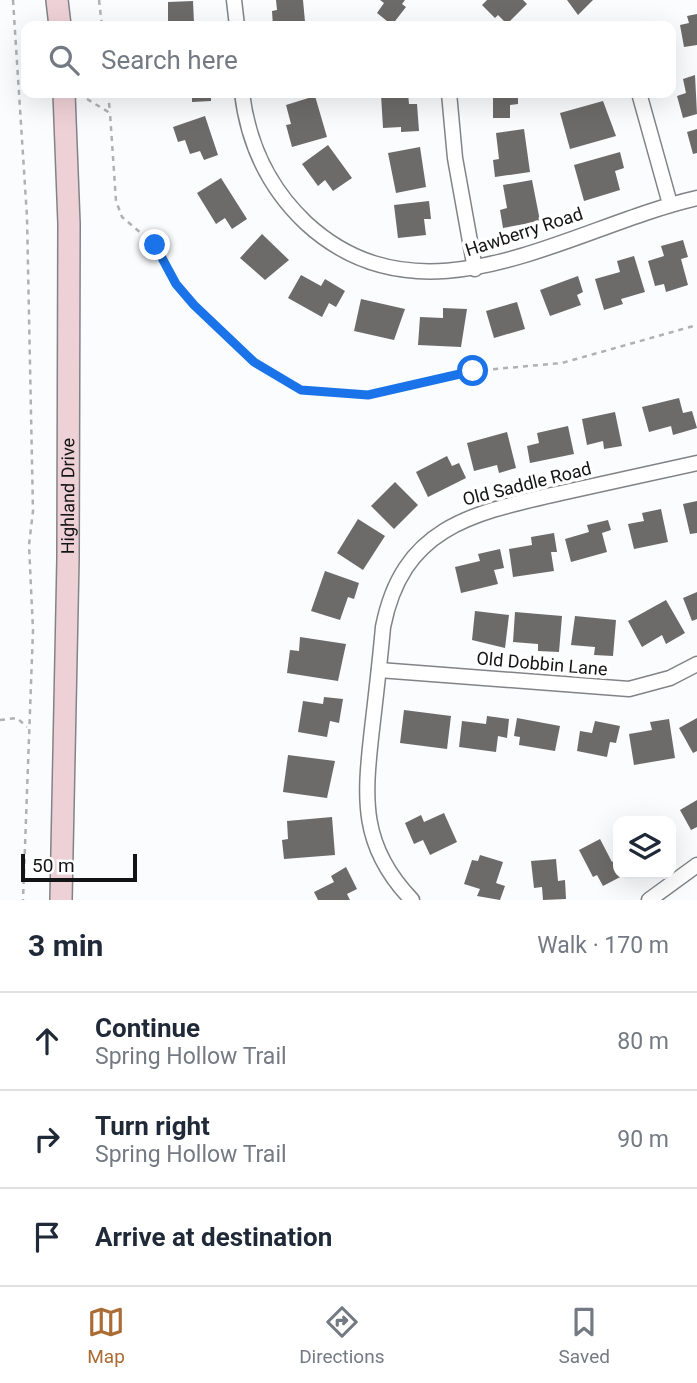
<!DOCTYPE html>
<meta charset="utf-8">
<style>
body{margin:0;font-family:Roboto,sans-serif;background:#f6f6f7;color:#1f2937}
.controls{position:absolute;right:21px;bottom:21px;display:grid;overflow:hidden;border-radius:14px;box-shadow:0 7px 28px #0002}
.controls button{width:63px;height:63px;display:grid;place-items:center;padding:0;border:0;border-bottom:2px solid #e0e1e3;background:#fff;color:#1f2937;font:35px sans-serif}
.scale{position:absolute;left:21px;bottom:18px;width:116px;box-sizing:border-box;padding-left:7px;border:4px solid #131415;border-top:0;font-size:19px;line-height:24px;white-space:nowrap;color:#131415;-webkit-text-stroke:5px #fff;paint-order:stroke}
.stop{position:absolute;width:21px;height:21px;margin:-16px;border:5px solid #1a73e8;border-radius:50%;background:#fff}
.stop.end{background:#1a73e8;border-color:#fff;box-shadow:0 2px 7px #0008}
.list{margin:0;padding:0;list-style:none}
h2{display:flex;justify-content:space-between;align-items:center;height:91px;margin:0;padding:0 28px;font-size:30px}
h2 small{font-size:23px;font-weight:400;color:#747a83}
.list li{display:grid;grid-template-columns:46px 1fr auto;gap:21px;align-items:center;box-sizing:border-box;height:98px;padding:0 28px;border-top:2px solid #e0e1e3}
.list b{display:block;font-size:26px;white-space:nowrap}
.list p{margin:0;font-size:23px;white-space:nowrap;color:#747a83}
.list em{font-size:23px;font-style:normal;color:#747a83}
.icon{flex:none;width:38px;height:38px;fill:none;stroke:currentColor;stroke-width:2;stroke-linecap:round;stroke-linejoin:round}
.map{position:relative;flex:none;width:697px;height:900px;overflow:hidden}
.search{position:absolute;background:#fff;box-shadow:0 7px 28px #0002;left:21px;right:21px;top:21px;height:77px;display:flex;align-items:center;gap:18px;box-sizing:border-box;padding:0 24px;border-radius:14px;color:#747a83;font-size:26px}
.sheet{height:385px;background:#fff}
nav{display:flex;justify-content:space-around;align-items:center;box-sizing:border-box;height:98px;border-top:2px solid #e0e1e3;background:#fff;font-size:19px;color:#747a83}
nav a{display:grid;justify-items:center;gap:4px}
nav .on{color:#ab6b34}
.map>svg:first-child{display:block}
.building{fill:#6d6a6a}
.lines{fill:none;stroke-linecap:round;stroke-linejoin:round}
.street-casing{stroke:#828386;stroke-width:17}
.secondary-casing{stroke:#828386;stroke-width:24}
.path{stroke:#afb1b3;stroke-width:2.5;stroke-dasharray:5 5;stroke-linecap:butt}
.street{stroke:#fff;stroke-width:14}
.secondary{stroke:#eed1d6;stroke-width:21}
.route{stroke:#1a73e8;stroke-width:9}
.labels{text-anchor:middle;stroke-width:7;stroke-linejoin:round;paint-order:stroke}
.street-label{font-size:18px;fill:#131415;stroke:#fff}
</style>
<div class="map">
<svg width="697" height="900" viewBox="0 0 697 900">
<rect width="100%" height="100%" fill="#fafcfe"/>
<g class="building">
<path d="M276,0H303L305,22L291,23V26H273L272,11L277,10Z"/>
<path d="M380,0H405L402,4L406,7L392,25L377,13L384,3Z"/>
<path d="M487,0H523L527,4L507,24L498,15L495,18L482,5Z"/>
<path d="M567,0H593L578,15Z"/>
<path d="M193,1L194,23H203V26H168V2Z"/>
<path d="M697,14V45L684,47L680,25L689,23L687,16Z"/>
<path d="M695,75L697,114L683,118L677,96L686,93L683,79Z"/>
<path d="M175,93H211V101L192,102V96L175,97Z"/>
<path d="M408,93L409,104H417L419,131L401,132V127L383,128L381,95Z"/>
<path d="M493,93H518V104L510,105V118H493Z"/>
<path d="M315,96L327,137L292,147L286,125L291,124L286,105Z"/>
<path d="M603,101L616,136L570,149L560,113Z"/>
<path d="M205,116L218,155L204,160L200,151L190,154L185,140L178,142L173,127Z"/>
<path d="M524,129L530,172L495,177L493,160L499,159L496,133Z"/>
<path d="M697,129V153L693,154L687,132Z"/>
<path d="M328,145L352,178L333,191L325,180L318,186L302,164Z"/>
<path d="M420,147L426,187L396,193L388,153Z"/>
<path d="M620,152L624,168L615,171L620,190L584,201L574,165Z"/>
<path d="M221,178L247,219L232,229L225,218L216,224L197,193Z"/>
<path d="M532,180L540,221L503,228L500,210L507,208L503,185Z"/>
<path d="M429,201L431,219H424L426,235L398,238L394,205Z"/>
<path d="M262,234L289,260L265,280L240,258Z"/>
<path d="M683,240L688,257L681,259L688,285L666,292L664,284L655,286L648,261L664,256L661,246Z"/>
<path d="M634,256L645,292L621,299L623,304L604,310L595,279L620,272L617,261Z"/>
<path d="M301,275L321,286L325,279L345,291L336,307L329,303L322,317L288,298Z"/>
<path d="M578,276L583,292L577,295L581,305L550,316L540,290Z"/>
<path d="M361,299L405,309L394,340L354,331Z"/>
<path d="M517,302L525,329L494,338L486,311Z"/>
<path d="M443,308L467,309L461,347L418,345L420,317L443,318Z"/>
<path d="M679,398L683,413L692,411L697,428L673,435L671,426L649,432L642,407Z"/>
<path d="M615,412L622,446L604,449L603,441L587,445L582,419Z"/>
<path d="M568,426L574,454L530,463L527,446L539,443L537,433Z"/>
<path d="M507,432L516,468L499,473L497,465L474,471L467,443Z"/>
<path d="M447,456L452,466L459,463L466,478L428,497L416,472Z"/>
<path d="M395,482L418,505L394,529L371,506Z"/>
<path d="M697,501V533L690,534L683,504Z"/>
<path d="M661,509L668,542L634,549L628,524L644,521L642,513Z"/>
<path d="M358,519L385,536L363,570L337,553Z"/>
<path d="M608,520L611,530L602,533L607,552L571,562L565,539L589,532L587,525Z"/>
<path d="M554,533L557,552H551L554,571L513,577L509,549L532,545L531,537Z"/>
<path d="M500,549L504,568L494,570L498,584L461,593L455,567L480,561L478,554Z"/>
<path d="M325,571L359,583L354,599L348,597L340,620L311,611Z"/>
<path d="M697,592V619L692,621L683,598Z"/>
<path d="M666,600L685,633L666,644L662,635L642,647L628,621Z"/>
<path d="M475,611L509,615L505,648L472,640Z"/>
<path d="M515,612L562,616L559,652L538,651V644L513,642Z"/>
<path d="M575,616L616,620L613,656L594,655L595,647L571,645Z"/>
<path d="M300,637L346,644L338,681L287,673L290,650L299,651Z"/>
<path d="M324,697L343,699L339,723L330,721L327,737L298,732L303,701L323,704Z"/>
<path d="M404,710L451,716L447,749L400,743Z"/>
<path d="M487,716L509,719L507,738L498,736L496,752L459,747L462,721L486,724Z"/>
<path d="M517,718L560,726L555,751L519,745L520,737L514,736Z"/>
<path d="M697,718V751L693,753L679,728Z"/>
<path d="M669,719L675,758L634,765L629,734L652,730L650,722Z"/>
<path d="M595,721L620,726L616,743L610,742L607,757L577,751L580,731L592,733Z"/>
<path d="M288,755L335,761L327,798L283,792Z"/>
<path d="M697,800V827L691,830L680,810Z"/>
<path d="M444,813L457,842L430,855L423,840L414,844L405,823L421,815L424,822Z"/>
<path d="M332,817L335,855L284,859L282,840L288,839L287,821Z"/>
<path d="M600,839L612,862L616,859L618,874H626L603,886L597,875L593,877L579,850Z"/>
<path d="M480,855L503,862L496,883L505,886L500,900L477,896L480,889L464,884L472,860L478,861Z"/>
<path d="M556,859L558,881L565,880L566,899L543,900L542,887L534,888L531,861Z"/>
<path d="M346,867L357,889L347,894L350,900H318L314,892L334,882L331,876Z"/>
</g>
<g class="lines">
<g class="street-casing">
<g id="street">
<path d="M234,0L237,26"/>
<path d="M242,93C248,143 269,188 306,223C424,332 570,227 697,198"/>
<path d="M449,93L455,158L475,269"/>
<path d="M639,93L670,204"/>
<path d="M379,670L629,689L670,678L697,664"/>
<path d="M412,900C360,846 364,799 372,729C376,695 380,661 383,627C403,526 473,513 561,493C606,483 652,473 697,463"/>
<path d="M649,900L697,865"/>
</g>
</g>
<g class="secondary-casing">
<g id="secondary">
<path d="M57,0L60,26"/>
<path id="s1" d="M61,900L68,559L69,224L64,93"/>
</g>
</g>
<g class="path">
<path d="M13,0L27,217L33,511L29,545L33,630L23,900"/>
<path d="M99,0L102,26"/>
<path d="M108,93L110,113"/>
<path d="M87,99L110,113L116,201L122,217L155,245L176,284L194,305L254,362L301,390L368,395L473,371L562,363L697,325"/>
<path d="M0,720L17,718L27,727"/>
</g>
<use href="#street" class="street"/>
<use href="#secondary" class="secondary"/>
</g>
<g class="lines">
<path class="route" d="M155,245L176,284L194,305L254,362L301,390L368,395L473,371"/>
</g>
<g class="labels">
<g class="street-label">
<text transform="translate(524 232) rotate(-18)" y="6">Hawberry Road</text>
<text transform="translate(527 484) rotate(-14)" y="6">Old Saddle Road</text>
<text dy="6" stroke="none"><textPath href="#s1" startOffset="404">Highland Drive</textPath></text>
<text transform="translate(542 664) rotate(5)" y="6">Old Dobbin Lane</text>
</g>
</g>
</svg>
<div class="controls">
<button><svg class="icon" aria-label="layers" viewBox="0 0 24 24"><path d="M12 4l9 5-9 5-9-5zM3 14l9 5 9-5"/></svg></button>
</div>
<div class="scale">50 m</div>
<div class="stop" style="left:473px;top:371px"></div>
<div class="stop end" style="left:155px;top:245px"></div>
<div class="search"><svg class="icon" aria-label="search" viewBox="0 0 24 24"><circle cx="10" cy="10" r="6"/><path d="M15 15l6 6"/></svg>Search here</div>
</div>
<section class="sheet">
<h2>3 min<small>Walk · 170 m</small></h2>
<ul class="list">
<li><svg class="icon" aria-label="ahead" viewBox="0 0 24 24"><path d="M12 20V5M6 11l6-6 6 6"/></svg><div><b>Continue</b><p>Spring Hollow Trail</p></div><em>80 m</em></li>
<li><svg class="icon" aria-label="right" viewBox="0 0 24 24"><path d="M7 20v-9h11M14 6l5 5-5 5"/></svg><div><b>Turn right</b><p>Spring Hollow Trail</p></div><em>90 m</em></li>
<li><svg class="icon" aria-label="arrive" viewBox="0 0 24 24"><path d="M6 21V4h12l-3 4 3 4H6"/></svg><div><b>Arrive at destination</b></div></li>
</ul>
</section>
<nav>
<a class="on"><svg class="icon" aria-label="map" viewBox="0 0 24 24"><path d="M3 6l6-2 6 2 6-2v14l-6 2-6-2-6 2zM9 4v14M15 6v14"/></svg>Map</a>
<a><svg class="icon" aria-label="directions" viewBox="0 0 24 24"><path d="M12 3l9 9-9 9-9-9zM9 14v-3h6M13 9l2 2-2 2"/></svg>Directions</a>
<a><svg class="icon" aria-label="saved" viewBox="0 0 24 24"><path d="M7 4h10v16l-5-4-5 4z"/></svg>Saved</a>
</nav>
